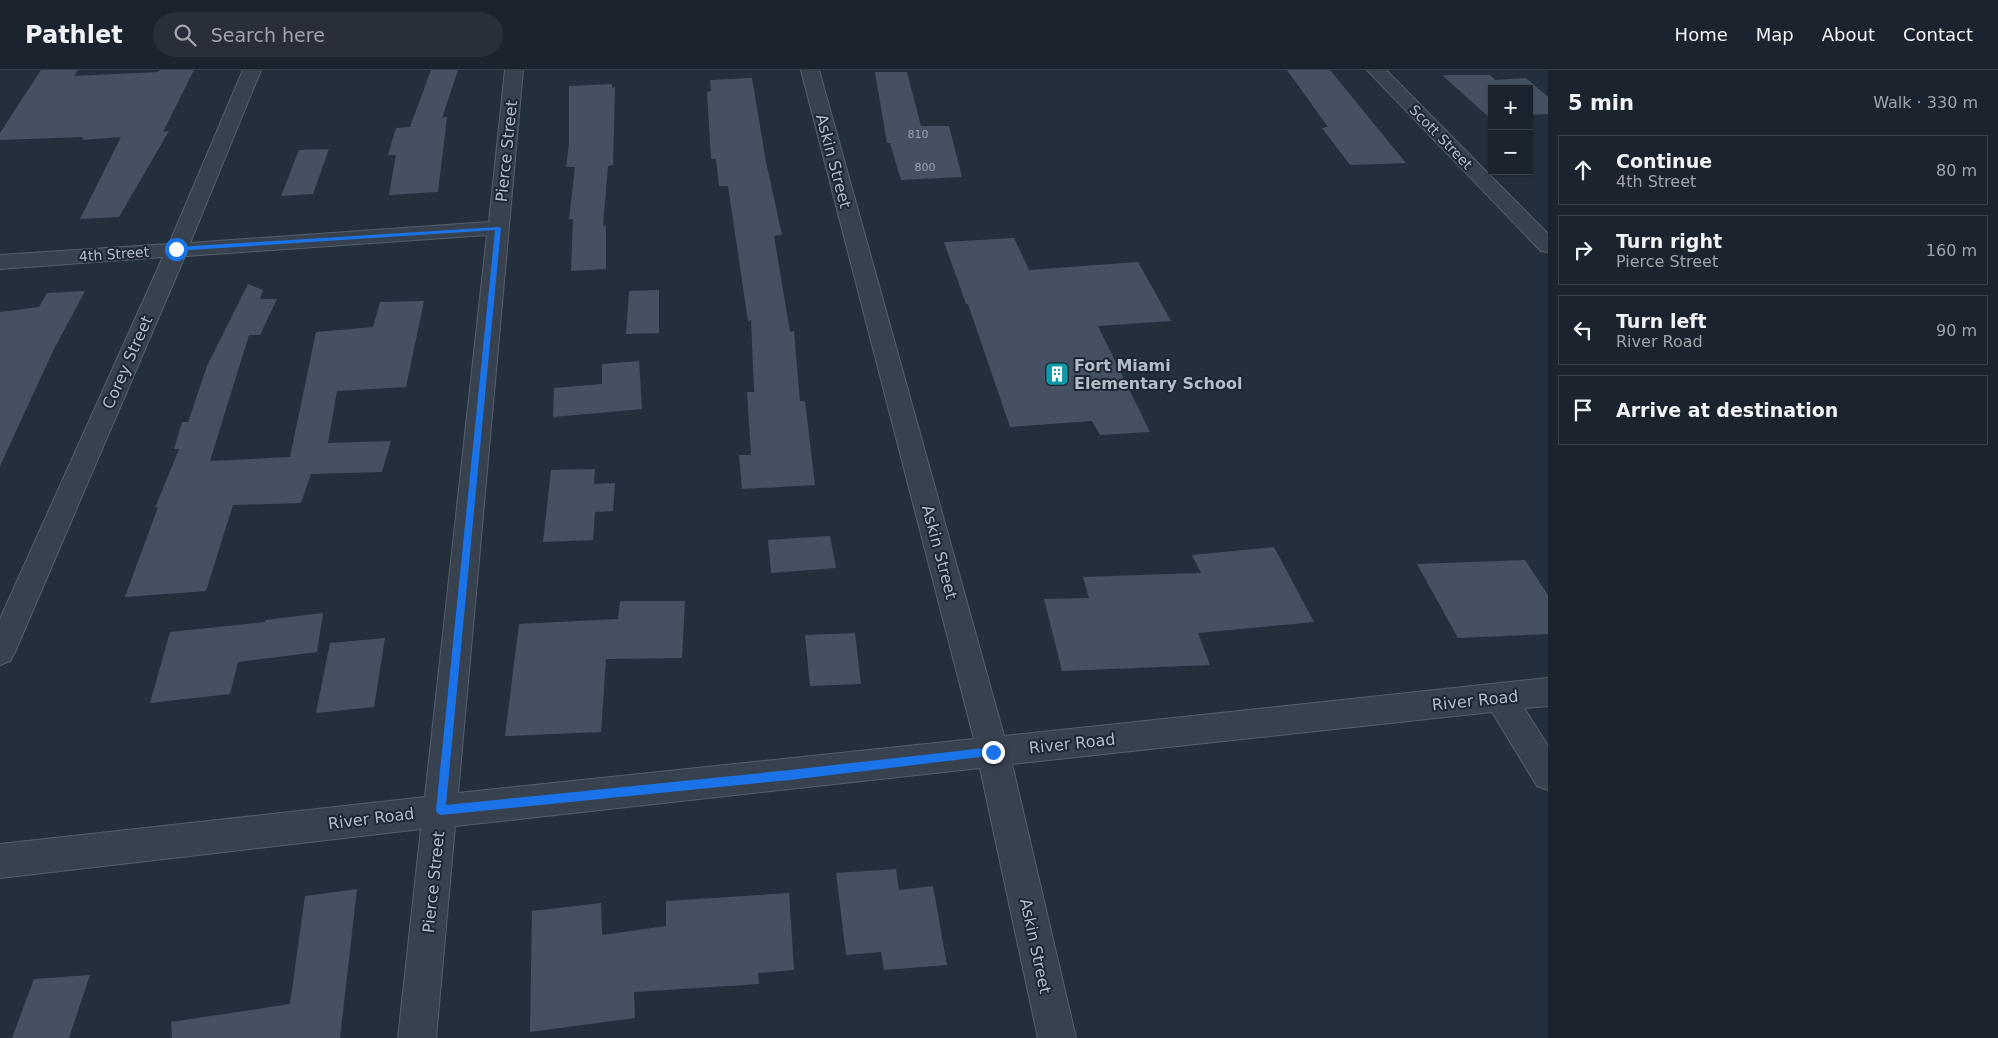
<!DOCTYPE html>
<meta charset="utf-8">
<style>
body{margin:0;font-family:"DejaVu Sans",sans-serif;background:#282f3a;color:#f1f3f6}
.controls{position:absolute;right:15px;top:15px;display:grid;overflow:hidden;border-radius:0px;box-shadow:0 1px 4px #0004}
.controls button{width:45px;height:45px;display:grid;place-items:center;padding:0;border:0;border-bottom:1px solid #39404a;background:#1b232e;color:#f1f3f6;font:25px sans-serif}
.stop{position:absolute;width:15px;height:15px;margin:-11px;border:4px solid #1a73e8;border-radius:50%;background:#fff}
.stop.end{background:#1a73e8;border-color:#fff;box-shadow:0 1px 5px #0008}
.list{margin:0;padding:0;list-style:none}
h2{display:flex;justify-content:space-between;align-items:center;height:65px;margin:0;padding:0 20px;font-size:21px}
h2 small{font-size:16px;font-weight:400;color:#a0a4aa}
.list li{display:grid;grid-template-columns:32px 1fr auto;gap:15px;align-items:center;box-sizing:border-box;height:70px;margin:0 10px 10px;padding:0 10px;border:1px solid #39404a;border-radius:0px}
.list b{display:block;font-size:19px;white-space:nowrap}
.list p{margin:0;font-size:16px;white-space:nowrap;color:#a0a4aa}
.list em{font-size:16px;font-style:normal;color:#a0a4aa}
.icon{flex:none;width:28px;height:28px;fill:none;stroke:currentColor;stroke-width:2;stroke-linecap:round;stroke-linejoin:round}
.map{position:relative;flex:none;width:1548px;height:968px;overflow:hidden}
header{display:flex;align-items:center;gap:30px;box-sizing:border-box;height:70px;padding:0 25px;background:#1b232e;border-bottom:1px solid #39404a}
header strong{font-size:24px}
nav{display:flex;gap:28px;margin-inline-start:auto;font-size:18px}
.search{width:350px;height:45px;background:#282f3a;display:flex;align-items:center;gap:12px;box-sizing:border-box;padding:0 18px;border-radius:28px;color:#a0a4aa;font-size:19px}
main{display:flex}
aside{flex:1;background:#1b232e}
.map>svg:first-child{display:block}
.building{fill:#455162}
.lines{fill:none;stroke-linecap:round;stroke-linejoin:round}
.minor-casing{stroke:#565f6c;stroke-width:2}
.minor{fill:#38414e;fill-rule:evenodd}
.route{fill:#1a73e8}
.labels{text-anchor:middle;stroke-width:4;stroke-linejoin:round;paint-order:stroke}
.far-number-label{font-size:11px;fill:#98a1af}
.far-street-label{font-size:14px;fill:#b4bcc9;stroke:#1d2633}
.street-label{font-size:16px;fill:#b4bcc9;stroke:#1d2633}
.poi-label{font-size:16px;font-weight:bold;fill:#b4bcc9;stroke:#1d2633;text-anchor:start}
</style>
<header>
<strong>Pathlet</strong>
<div class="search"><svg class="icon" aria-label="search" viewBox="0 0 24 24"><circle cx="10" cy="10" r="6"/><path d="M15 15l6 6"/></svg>Search here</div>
<nav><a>Home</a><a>Map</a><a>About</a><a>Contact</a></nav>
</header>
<main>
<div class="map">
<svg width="1548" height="968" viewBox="0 0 1548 968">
<rect width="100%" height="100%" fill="#242f3e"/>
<g class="building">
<path d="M41,0H78L74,6L158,2L160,0H194L163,62L169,61L119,147L80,149L121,67L82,70L83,67L0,70V63Z"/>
<path d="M431,0H458L442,48L447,47L438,122L389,125L396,85H388L396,58L410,57Z"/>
<path d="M1287,0H1330L1406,93L1350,95L1322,58L1328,57Z"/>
<path d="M875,2H907L921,56H949L962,107L901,110L890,73H887Z"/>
<path d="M1442,5H1490L1495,10L1526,8L1548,27V44L1529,45V19H1492L1491,49Z"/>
<path d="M752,8L766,92L782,165L774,166L790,262L794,261L800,331H805L815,415L742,419L739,385H751L747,322H754L751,250L748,251L728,116H719L716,89H711L707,22L711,21L710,10Z"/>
<path d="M612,14V18L615,17L613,95L608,96L603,156H606V199L571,201L573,149H569L575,97H566L569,74V16Z"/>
<path d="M329,79L313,124L281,126L299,80Z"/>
<path d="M1014,168L1029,200L1138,192L1171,251L1098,256L1150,362L1100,365L1092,351L1010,357L968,234H966L944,172Z"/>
<path d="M248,214L263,220L260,229H277L260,265H249L210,391L290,387L316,262L373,257L380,232L424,231L406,317L337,321L328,373L391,371L382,402L311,404L301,433L233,435L206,521L125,527L158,437L155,438L179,379H174L182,352H188L207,296Z"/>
<path d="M659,220V263L626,264L629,221Z"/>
<path d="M85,221L53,281L0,396V242L39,237L47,223Z"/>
<path d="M639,291L642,339L553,347L554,318L602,314V294Z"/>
<path d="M595,399L594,414L615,413L613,441L595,442L593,470L543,472L551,400Z"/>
<path d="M830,466L836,498L771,503L768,470Z"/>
<path d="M1274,477L1314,552L1198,563L1210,595L1062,601L1044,529L1089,528L1083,507L1201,503L1192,485Z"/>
<path d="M1525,490L1548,525V564L1458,568L1417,494Z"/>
<path d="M620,531H685L682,588L606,589L601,662L505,666L519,554L618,549Z"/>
<path d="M323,543L317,582L238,592L230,624L150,633L170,562L265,552V550Z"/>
<path d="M855,563L861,614L810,616L805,565Z"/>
<path d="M385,568L374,637L316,643L330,573Z"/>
<path d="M896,799L899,820L933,816L947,895L884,900L881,882L846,885L836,803Z"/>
<path d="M357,819L340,968H172L171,952L290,934L305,826Z"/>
<path d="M789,823L794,900L758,903L759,914L634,922L635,948L530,962L532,841L601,833L602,865L666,856V831Z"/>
<path d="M90,905L69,968H12L34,909Z"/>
</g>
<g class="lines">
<g class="minor-casing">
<g id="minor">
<path d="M243,0H261L190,173L489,152L505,0H523L458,723L974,669L801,0H819L1004,666L1548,608V636L1524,638L1548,676V720L1537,716L1492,642L1012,694L1076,968H1038L980,698L455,756L436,968H398L421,759L0,808V774L425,727L487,165L185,186L15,582L10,591L0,595V549L163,187L0,199V185L169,174Z"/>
<path d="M1367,0H1386L1548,164V182L1541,181Z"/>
</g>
</g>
<use href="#minor" class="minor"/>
</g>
<path class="route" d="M498,157L501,158L446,735L790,700L993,677L997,679V685L790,710L441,745L437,743L436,740L495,160L176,181L173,179L176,177Z"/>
<defs>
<g id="building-square" transform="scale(1.25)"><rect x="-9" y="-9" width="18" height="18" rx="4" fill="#0f9aa8" stroke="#1d2633"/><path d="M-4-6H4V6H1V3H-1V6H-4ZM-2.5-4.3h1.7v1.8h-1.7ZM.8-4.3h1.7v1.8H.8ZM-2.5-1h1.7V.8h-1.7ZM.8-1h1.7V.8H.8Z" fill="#fff"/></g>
</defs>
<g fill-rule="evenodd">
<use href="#building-square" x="1057" y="304"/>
</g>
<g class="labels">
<g class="far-number-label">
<text x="918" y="68">810</text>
<text x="925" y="101">800</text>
</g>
<g class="far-street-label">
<text transform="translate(1441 67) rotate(46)" y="5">Scott Street</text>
<text transform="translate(114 184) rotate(-4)" y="5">4th Street</text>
</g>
<g class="street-label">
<text transform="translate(506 81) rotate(-84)" y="6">Pierce Street</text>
<text transform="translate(834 91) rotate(75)" y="6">Askin Street</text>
<text transform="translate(127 292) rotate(-66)" y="6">Corey Street</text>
<text transform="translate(940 482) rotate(75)" y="6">Askin Street</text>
<text transform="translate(1475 630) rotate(-6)" y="6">River Road</text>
<text transform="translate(1072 673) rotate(-6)" y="6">River Road</text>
<text transform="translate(371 748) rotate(-7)" y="6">River Road</text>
<text transform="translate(433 812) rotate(-84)" y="6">Pierce Street</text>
<text transform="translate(1036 876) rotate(78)" y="6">Askin Street</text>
</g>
<g class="poi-label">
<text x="1074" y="301">Fort Miami<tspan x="1074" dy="18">Elementary School</tspan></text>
</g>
</g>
</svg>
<div class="controls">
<button>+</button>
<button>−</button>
</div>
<div class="stop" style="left:176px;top:179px"></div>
<div class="stop end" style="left:993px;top:682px"></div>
</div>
<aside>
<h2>5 min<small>Walk · 330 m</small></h2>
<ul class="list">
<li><svg class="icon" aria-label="ahead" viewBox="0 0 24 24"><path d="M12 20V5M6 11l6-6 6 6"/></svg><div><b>Continue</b><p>4th Street</p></div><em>80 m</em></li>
<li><svg class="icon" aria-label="right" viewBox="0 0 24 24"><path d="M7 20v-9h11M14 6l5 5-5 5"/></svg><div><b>Turn right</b><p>Pierce Street</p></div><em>160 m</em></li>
<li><svg class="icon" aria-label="left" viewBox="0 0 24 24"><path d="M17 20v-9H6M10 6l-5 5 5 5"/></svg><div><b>Turn left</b><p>River Road</p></div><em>90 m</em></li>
<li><svg class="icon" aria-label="arrive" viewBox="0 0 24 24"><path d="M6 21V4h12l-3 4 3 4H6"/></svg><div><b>Arrive at destination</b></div></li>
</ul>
</aside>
</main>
